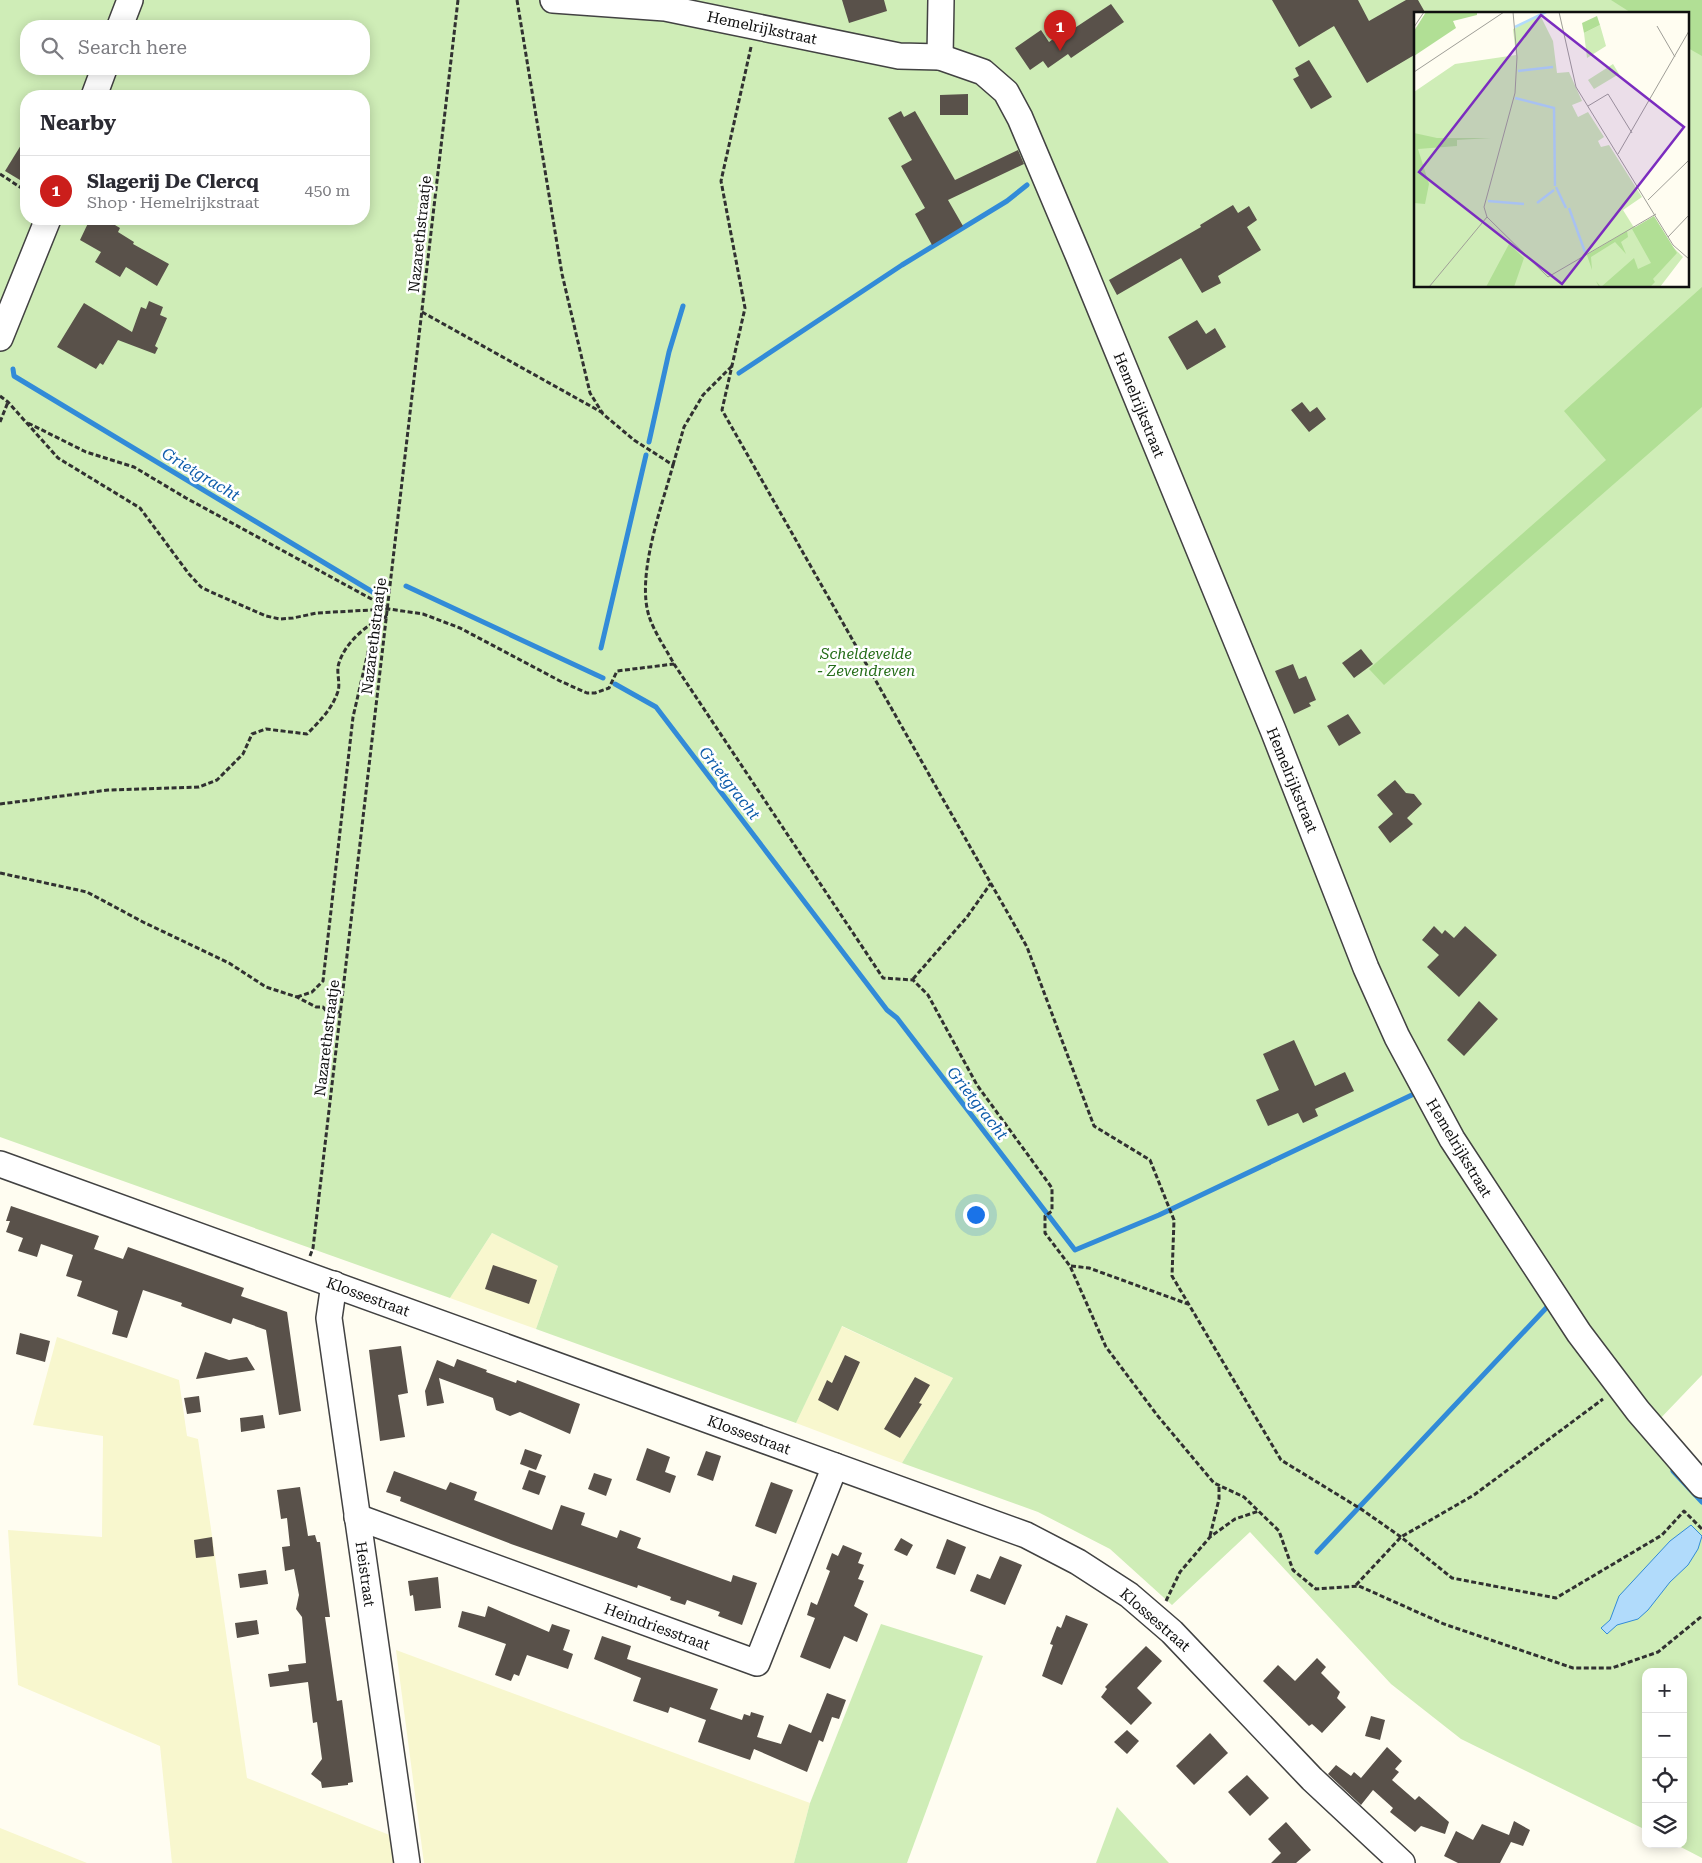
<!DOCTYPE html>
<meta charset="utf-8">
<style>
body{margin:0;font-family:"Roboto Serif",serif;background:#f2f2f3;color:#2b2b33}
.controls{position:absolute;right:15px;bottom:15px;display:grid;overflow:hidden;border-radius:10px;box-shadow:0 2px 12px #0003}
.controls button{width:45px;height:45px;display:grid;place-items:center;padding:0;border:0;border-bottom:1px solid #e1e1e2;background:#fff;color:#2b2b33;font:25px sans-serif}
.you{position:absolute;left:975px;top:1214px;width:18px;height:18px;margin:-12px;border:4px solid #fff;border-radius:50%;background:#1a73e8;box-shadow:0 0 0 8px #1a73e833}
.badge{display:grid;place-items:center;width:32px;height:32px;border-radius:50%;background:#cb1e1b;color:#fff;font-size:16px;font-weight:700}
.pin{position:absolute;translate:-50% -41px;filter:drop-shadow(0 1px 2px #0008)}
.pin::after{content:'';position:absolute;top:26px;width:18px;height:15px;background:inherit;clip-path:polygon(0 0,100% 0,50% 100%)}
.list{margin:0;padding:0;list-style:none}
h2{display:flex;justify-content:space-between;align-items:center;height:65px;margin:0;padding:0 20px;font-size:21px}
h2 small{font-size:16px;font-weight:400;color:#7c7c81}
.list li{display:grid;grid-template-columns:32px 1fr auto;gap:15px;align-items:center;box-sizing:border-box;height:70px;padding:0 20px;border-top:1px solid #e1e1e2}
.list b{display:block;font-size:19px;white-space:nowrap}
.list p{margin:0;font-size:16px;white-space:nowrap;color:#7c7c81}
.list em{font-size:16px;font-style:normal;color:#7c7c81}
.icon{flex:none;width:28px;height:28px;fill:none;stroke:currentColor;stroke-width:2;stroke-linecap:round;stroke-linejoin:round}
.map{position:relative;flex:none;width:1702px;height:1863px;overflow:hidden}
.search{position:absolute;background:#fff;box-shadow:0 2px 12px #0003;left:20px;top:20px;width:350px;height:55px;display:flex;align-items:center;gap:12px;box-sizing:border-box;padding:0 18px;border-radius:20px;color:#7c7c81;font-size:19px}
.panel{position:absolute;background:#fff;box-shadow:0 2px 12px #0003;left:20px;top:90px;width:350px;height:135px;border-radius:20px}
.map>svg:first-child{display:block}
.farmland{fill:#f8f7ce}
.green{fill:#cfedb7;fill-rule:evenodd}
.forest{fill:#b1df95}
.water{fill:#b1dbfb;stroke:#328bd8}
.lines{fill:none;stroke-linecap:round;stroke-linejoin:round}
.stream{stroke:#328bd8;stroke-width:5}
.building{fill:#59514a}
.minor-casing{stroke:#424242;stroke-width:28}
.path{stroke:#313131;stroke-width:3;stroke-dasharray:5 2.5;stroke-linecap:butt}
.minor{stroke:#fff;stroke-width:25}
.labels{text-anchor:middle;stroke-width:5;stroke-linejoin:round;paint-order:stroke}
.street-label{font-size:15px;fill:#0f0f0f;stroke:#fff}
.park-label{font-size:15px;font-style:italic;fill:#256d19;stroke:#fff}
.water-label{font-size:16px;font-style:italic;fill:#0e5cab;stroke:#fff}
.inset-river{fill:none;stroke:#b1dbfb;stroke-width:2.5}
.inset-road{fill:none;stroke:#9f9e97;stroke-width:1}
.view{fill:#7b2cbf;fill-opacity:0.15;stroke:#7b2cbf;stroke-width:2.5}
.inset-edge{fill:none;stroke:#0f0f0f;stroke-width:2.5}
</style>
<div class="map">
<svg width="1702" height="1863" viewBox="0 0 1702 1863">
<rect width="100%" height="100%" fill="#fffdf1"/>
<g class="farmland">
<path d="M492,1233L558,1266L536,1329L450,1298Z"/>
<path d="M841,1326L953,1378L902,1463L796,1423Z"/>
<path d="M57,1337L179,1380L187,1436L198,1439L247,1778L392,1836L396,1863H172L160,1746L18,1685L8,1530L102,1537L103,1436L33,1425Z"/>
<path d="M396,1650L810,1803L794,1863H424Z"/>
<path d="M0,1828L87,1863H0Z"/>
</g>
<g class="green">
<path d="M0,0H1702V1375L1656,1423L1702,1470V1858L1675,1844H1683V1672H1646V1830L1461,1739L1391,1684L1250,1532L1172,1605L1110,1549L1038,1512L902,1463L953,1378L842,1326L796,1423L536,1329L558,1266L492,1233L450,1298L0,1137ZM1416,14H1688V286H1416ZM26,26H364V69H26ZM26,96H364V219H26Z"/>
<path d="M881,1624L983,1656L907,1863H794L810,1803Z"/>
<path d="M1117,1807L1169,1863H1096Z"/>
</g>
<g class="forest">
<path d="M1611,0H1702V56L1688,48V14H1633Z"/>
<path d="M1702,287V407L1384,685L1369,669L1606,460L1564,411Z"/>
</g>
<path class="water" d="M1691,1525L1702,1536L1698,1549L1688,1565L1670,1582L1648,1610L1638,1619L1617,1625L1607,1634L1601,1628L1610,1620L1619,1596L1670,1541Z"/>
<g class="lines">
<g class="stream">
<path d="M13,369L14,376L381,597"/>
<path d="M739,373L902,265L1007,201L1027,185"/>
<path d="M649,442L669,352L683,306"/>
<path d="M406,586L603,678"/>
<path d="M601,648L646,455"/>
<path d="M615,684L656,707L887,1010L897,1018L1075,1250L1159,1215L1416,1093L1417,1096"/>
<path d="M1673,1471L1702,1502"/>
<path d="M1317,1552L1548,1306L1551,1310"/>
</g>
</g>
<g class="building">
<path d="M842,0H884L887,11L849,23Z"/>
<path d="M1272,0H1358L1369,21L1406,0H1418L1426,14H1416V54L1367,83L1334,26L1299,47Z"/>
<path d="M1111,4L1124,22L1071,58L1068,54L1048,68L1043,61L1030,70L1015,48L1041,30L1049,42L1056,37L1058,39Z"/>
<path d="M1309,60L1332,97L1311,109L1293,79L1299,76L1295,68Z"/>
<path d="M968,94V115H940V95Z"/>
<path d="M901,111L904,117L915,111L955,180L1018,150L1024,164L948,200L963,226L932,245L915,214L925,208L901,166L912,160L888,118Z"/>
<path d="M26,137V170L20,180L5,171Z"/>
<path d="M1233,205L1238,213L1249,206L1257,220L1247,227L1261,250L1218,276L1221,283L1202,293L1181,258L1117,295L1109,280L1201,227L1200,225Z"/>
<path d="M90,219H105L120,228L118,232L134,242L133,244L169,264L157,286L126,267L120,277L95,262L101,252L80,240Z"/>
<path d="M149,301L163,307L160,315L167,318L155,346L158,348L155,354L118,340L103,365L100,363L96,369L57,347L84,303L132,332L141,307L146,309Z"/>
<path d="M1197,320L1206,334L1215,328L1226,347L1187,370L1168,337Z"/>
<path d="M1302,402L1310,412L1317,407L1326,419L1309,432L1291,410Z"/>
<path d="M1361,649L1373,664L1354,678L1342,663Z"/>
<path d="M1293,664L1299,679L1306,676L1316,700L1309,703L1311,706L1294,714L1275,671Z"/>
<path d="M1348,714L1361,733L1339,746L1327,726Z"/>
<path d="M1395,780L1406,793L1414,794L1422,804L1407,818L1413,824L1390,843L1378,827L1393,814L1377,795Z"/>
<path d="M1434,926L1442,934L1445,930L1454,938L1465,926L1497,955L1459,997L1427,967L1439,955L1422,940Z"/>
<path d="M1479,1001L1498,1019L1464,1056L1447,1040Z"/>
<path d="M1294,1040L1315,1086L1345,1072L1354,1091L1315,1109L1318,1116L1303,1123L1298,1113L1268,1126L1256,1100L1279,1090L1263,1054Z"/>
<path d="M11,1206L99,1236L94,1249L123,1259L128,1247L244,1288L241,1296L287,1312L301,1411L279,1415L266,1330L233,1318L231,1324L181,1306L182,1303L143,1290L127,1338L112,1334L118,1311L77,1296L82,1281L66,1276L73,1255L41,1244L37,1257L18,1251L23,1238L6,1232L10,1221H6Z"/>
<path d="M493,1265L537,1280L529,1304L485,1289Z"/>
<path d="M20,1333L50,1341L45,1362L16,1354Z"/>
<path d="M401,1346L408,1393L398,1395L405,1437L380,1441L369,1350Z"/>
<path d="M205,1352L229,1360L247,1357L255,1370L196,1379Z"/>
<path d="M845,1355L860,1362L838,1411L818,1400L827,1380L832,1383Z"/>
<path d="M457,1359L487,1370L486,1372L516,1383L517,1380L580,1404L570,1434L520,1412L510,1416L496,1410L493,1398L439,1378L444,1403L427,1406L425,1391L437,1360L454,1367Z"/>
<path d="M915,1377L930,1385L919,1403L922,1404L900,1438L884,1429Z"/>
<path d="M199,1396L201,1412L187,1414L184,1398Z"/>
<path d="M263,1415L265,1428L241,1432L240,1418Z"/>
<path d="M647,1448L670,1457L665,1472L676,1476L670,1493L636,1480Z"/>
<path d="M525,1449L542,1455L536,1470L520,1464Z"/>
<path d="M706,1451L721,1456L713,1481L697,1475Z"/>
<path d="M529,1470L546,1476L539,1495L522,1489Z"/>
<path d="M394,1471L446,1490L450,1482L477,1492L474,1500L552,1530L561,1505L585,1513L581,1525L617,1538L620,1530L641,1538L637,1548L731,1582L733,1575L757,1583L742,1625L718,1616L720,1612L687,1600L685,1605L670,1600L671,1597L638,1585L637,1588L511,1544L400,1501L401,1497L386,1492Z"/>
<path d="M594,1473L612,1479L606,1496L588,1489Z"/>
<path d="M771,1482L793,1490L776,1534L755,1526Z"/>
<path d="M300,1487L308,1536L315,1535L317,1542H320L330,1617H325L337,1701L342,1700L353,1782L348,1783V1785L322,1788L321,1782L311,1774L322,1759L317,1722L313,1723L308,1682L270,1687L268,1674L289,1671L288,1665L306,1663L302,1617L296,1609L299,1595L294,1569L285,1571L282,1547L290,1546L287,1518L281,1519L277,1490Z"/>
<path d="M212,1537L214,1556L196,1558L194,1540Z"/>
<path d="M901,1538L913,1545L907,1556L894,1550Z"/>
<path d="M947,1539L966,1547L955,1575L936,1568Z"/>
<path d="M843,1545L862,1553L858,1563L864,1565L858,1579L864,1581L854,1606L868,1614L857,1642L844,1636L830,1669L800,1657L815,1618L807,1615L811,1602L817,1605L830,1571L826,1569L832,1553L838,1556Z"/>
<path d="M1000,1556L1022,1565L1005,1605L970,1591L977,1574L990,1579Z"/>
<path d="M266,1570L268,1584L240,1588L238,1574Z"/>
<path d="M438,1577L441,1608L415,1611L413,1595L410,1596L408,1581Z"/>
<path d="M488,1606L549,1632L552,1624L570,1630L563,1650L573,1654L568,1669L527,1655L519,1676L514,1674L511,1681L495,1675L506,1644L458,1627L462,1611L485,1617Z"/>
<path d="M1066,1615L1088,1624L1062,1685L1042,1676L1053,1645L1050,1644L1057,1626L1061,1628Z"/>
<path d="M257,1620L259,1634L237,1638L235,1623Z"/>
<path d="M602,1636L631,1646L627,1659L718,1689L710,1709L742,1720L744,1714L750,1716L751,1712L764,1716L757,1737L781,1744L789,1724L811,1733L827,1693L846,1700L839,1719L832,1717L823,1742L819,1740L807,1772L754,1749L750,1760L698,1742L706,1720L670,1707L668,1713L633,1701L641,1678L594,1659Z"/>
<path d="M1146,1646L1162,1661L1137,1688L1152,1703L1131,1725L1101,1697L1107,1689L1105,1687Z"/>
<path d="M1317,1658L1326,1667L1321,1673L1340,1692L1337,1698L1346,1707L1322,1733L1312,1724L1309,1726L1263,1681L1278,1665L1295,1681Z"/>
<path d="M1371,1716L1385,1720L1380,1740L1365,1736Z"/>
<path d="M1127,1730L1139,1741L1127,1754L1114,1742Z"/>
<path d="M1210,1733L1228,1753L1194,1785L1176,1766Z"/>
<path d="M1387,1747L1402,1761L1395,1769L1399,1772L1392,1780L1415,1800L1419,1796L1449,1822L1445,1834L1421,1826L1415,1832L1390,1812L1393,1808L1373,1790L1361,1805L1328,1774L1336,1765L1351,1776L1354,1772L1361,1778Z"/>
<path d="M1247,1775L1269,1798L1250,1816L1228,1792Z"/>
<path d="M1514,1821L1530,1830L1523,1846L1511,1842L1500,1863H1458L1444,1856L1456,1831L1473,1840L1482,1824L1509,1835Z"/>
<path d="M1286,1822L1311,1850L1296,1863H1271L1281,1853L1268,1839Z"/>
</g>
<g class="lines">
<g class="minor-casing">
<g id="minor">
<path d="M553,0L665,8L899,56L940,57L983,72L1006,92L1020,118L1078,255L1273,730L1366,968L1397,1037L1452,1139L1579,1333L1638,1411L1702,1485"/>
<path d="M120,26L130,0"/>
<path d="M940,57L941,0"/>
<path d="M94,96L104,69"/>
<path d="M0,338L48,219"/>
<path d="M0,1164L1026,1535L1078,1562L1129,1595L1172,1632L1312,1779L1402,1863"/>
<path d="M334,1284L329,1318L407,1863"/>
<path d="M357,1517L757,1663L835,1466"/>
</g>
</g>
<g class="path">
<path d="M517,0L562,274L590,393L603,414L634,440L673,465C662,506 636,575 649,616C654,632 666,649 674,664L883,978L913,980L928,995L977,1085L1052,1188V1211L1045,1216V1233L1070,1266L1106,1347L1157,1415L1214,1483L1244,1497L1279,1531L1293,1570L1316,1589L1359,1586L1444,1624L1573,1668H1612L1658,1652L1702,1616"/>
<path d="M751,47L721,181L745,308L722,410L1027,947L1094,1126L1150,1160L1174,1220L1172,1276L1281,1460L1361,1509L1401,1537L1452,1578L1556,1598L1662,1535L1684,1511L1702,1529"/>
<path d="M0,174L26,191"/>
<path d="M422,312L603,413"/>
<path d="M0,396L8,402L58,458L140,508L189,574L201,587L211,592L266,616L280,619L293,618L317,613L389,609L423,614L460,628L560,681L587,693H595L609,688L617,671L674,664"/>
<path d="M0,422L8,402"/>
<path d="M28,423L86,452L134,467L186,498L388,608"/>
<path d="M673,465L684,427L703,395L732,366"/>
<path d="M0,804L108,790L199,787L217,780L243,754L252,734L266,729L307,734C319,722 331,710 337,694C341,686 337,676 338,667C342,645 368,622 388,616"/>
<path d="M0,873L87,892L143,922L229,963L266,987L297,997L316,1007H323L327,1012H341"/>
<path d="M913,979L967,917L991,883"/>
<path d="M297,997L312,992L323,981L353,717L375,622"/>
<path d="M310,1256L313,1248L458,0"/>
<path d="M1071,1266L1089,1268L1188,1304"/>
<path d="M1210,1536L1219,1499V1485"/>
<path d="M1356,1585L1401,1537L1474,1495L1603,1399"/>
<path d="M1166,1601L1180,1572L1210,1537L1235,1519L1259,1511"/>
</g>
<use href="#minor" class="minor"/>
</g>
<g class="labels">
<g class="street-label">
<text transform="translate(762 28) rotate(12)" y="5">Hemelrijkstraat</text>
<text transform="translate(420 234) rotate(-84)" y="5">Nazarethstraatje</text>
<text transform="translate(1139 405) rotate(68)" y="5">Hemelrijkstraat</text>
<text transform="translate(374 636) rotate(-83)" y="5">Nazarethstraatje</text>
<text transform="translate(1292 780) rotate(68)" y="5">Hemelrijkstraat</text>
<text transform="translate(327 1038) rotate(-83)" y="5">Nazarethstraatje</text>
<text transform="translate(1459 1148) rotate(59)" y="5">Hemelrijkstraat</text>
<text transform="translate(368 1297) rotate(20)" y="5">Klossestraat</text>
<text transform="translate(749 1435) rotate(20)" y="5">Klossestraat</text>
<text transform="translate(365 1574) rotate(82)" y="5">Heistraat</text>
<text transform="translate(1155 1620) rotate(41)" y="5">Klossestraat</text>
<text transform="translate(657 1627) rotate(20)" y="5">Heindriesstraat</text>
</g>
<g class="park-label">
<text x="866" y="659">Scheldevelde<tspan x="866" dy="17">- Zevendreven</tspan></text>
</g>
<g class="water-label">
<text transform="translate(201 474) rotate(31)" y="6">Grietgracht</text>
<text transform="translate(730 783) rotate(52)" y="6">Grietgracht</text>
<text transform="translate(978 1103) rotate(52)" y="6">Grietgracht</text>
</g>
</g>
<g transform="translate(1414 12)">
<rect width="275" height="275" fill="#fffdf1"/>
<path d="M126,3L139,29L143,61L155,60L168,89L158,93L164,105L174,100L190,125L184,129L187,135L195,133L228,185L209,198L219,214L257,233L269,245L246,275H0V80L41,52L102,43L99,17ZM186,13L192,34L173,46L170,21ZM199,52L205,62L180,77L174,68Z" fill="#cfedb7"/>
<path d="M12,0H63V3L39,9L42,16L0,44V19ZM183,4L186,13L170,21L168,11ZM0,121L23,126H77L43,128V134L4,137L15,172L11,192L0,191ZM240,204L263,241L239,267L241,270L236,275H185L182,269L187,275L220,246L224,257L237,251L218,217ZM213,219L214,225L207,230L212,242L201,230L177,245L178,258L173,243ZM95,232L110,246L100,275H72Z" fill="#b1df95"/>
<path class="inset-river" d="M101,15L132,0M104,59L139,55M101,86L140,96L141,174M142,175L152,196M74,189L110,192M123,191L140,178M155,196L171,240"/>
<path class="inset-road" d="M99,0L103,45L101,81L70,195L73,205L134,265L242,202M145,0L162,75L259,233L275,247M243,14L261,45M0,15L10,0M0,60L90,0M174,94L194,82L218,121M204,142L275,19M234,188L275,148M254,225L275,203M15,275L73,205"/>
<path class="view" d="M127,3L270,115L148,272L5,160Z"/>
<rect width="275" height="275" class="inset-edge"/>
</g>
</svg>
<div class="controls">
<button>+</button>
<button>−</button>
<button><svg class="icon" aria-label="locate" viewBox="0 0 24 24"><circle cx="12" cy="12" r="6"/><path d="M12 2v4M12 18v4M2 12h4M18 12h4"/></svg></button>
<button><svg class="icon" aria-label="layers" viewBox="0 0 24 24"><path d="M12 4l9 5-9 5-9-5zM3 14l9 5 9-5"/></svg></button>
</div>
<div class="you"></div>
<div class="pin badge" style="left:1060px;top:51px">1</div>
<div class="search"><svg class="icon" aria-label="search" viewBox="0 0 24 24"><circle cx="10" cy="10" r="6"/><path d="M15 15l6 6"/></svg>Search here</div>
<section class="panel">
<h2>Nearby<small></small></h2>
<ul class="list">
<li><span class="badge">1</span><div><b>Slagerij De Clercq</b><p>Shop · Hemelrijkstraat</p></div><em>450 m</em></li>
</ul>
</section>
</div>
